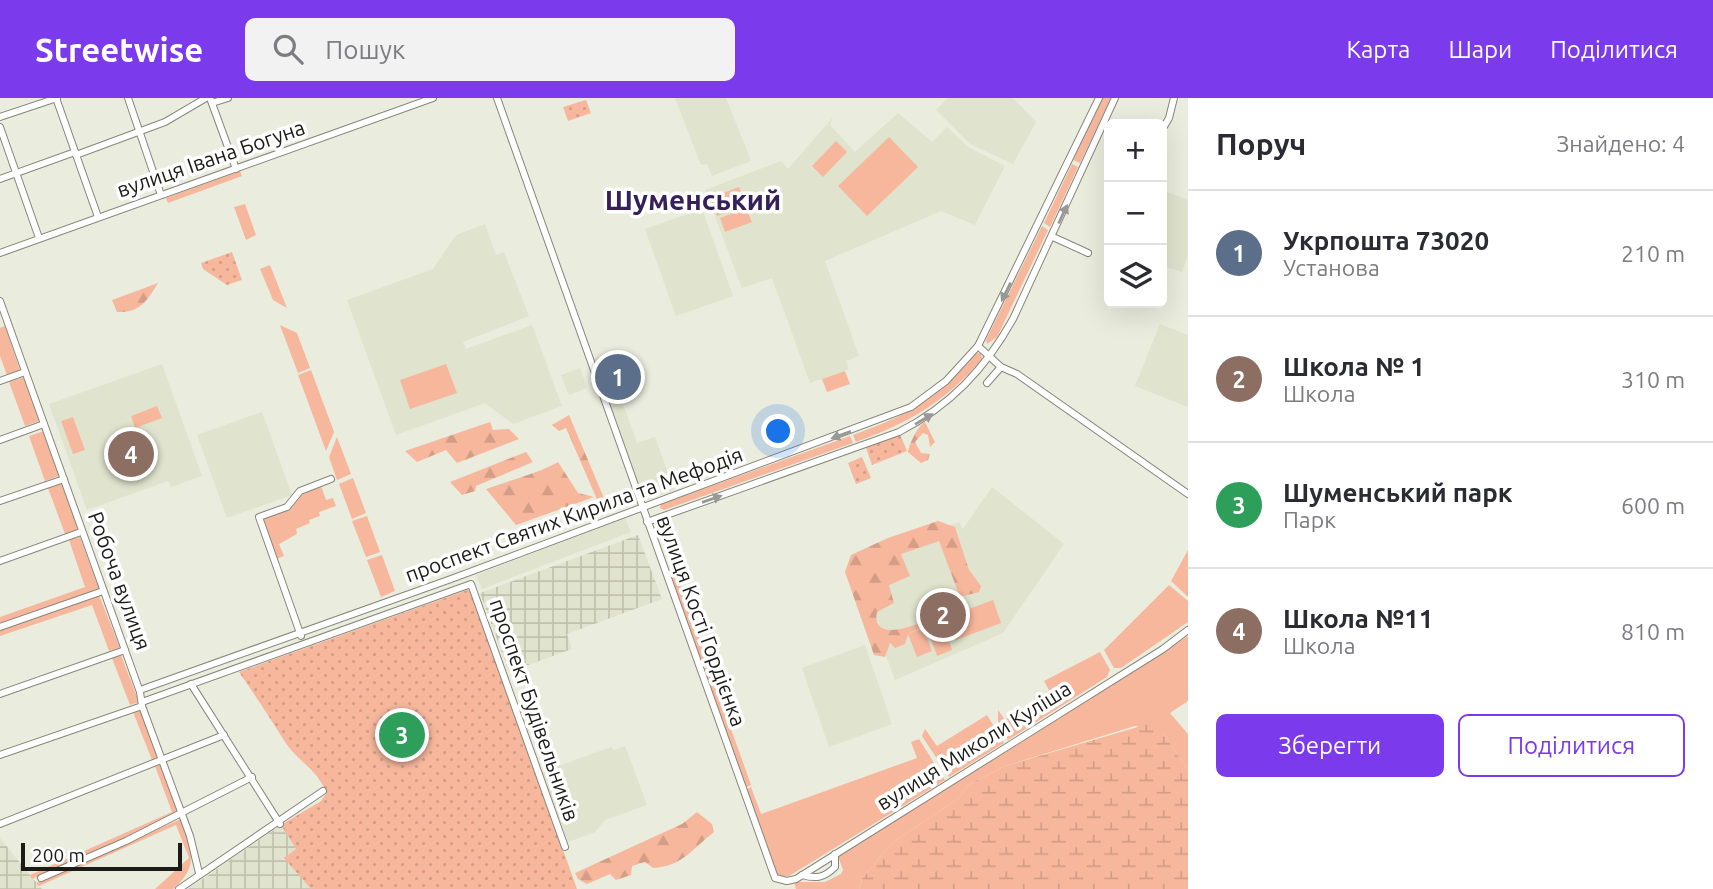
<!DOCTYPE html>
<html lang="uk">
<meta charset="utf-8">
<style>
body{margin:0;font-family:Ubuntu,sans-serif;background:#f2f2f3;color:#2b2b33}
.controls{position:absolute;right:21px;top:21px;display:grid;overflow:hidden;border-radius:10px;box-shadow:0 7px 28px #0002}
.controls button{width:63px;height:63px;display:grid;place-items:center;padding:0;border:0;border-bottom:2px solid #e1e1e2;background:#fff;color:#2b2b33;font:35px sans-serif}
.scale{position:absolute;left:21px;bottom:18px;width:161px;box-sizing:border-box;padding-left:7px;border:4px solid #1b1c17;border-top:0;font-size:19px;line-height:24px;white-space:nowrap;color:#1b1c17;-webkit-text-stroke:5px #fff;paint-order:stroke}
.you{position:absolute;left:779px;top:334px;width:24px;height:24px;margin:-18px;border:5px solid #fff;border-radius:50%;background:#1a73e8;box-shadow:0 0 0 10px #1a73e833}
.badge{display:grid;place-items:center;width:46px;height:46px;border-radius:50%;background:#7c3aed;color:#fff;font-size:23px;font-weight:700}
.pin{position:absolute;translate:-50% -50%;border:4px solid #fff;box-shadow:0 2px 7px #0006}
.list{margin:0;padding:0;list-style:none}
h2{display:flex;justify-content:space-between;align-items:center;height:91px;margin:0;padding:0 28px;font-size:30px}
h2 small{font-size:23px;font-weight:400;color:#7c7c81}
.list li{display:grid;grid-template-columns:46px 1fr auto;gap:21px;align-items:center;box-sizing:border-box;height:126px;padding:0 28px;border-top:2px solid #e1e1e2}
.list b{display:block;font-size:26px;white-space:nowrap}
.list p{margin:0;font-size:23px;white-space:nowrap;color:#7c7c81}
.list em{font-size:23px;font-style:normal;color:#7c7c81}
.actions{display:flex;gap:14px;padding:21px 28px}
.actions a{flex:1;padding:16px 0;border:2px solid #7c3aed;border-radius:10px;text-align:center;font-size:24px;color:#7c3aed}
.actions .main{background:#7c3aed;color:#fff}
.icon{flex:none;width:38px;height:38px;fill:none;stroke:currentColor;stroke-width:2;stroke-linecap:round;stroke-linejoin:round}
.map{position:relative;flex:none;width:1188px;height:791px;overflow:hidden}
header{display:flex;align-items:center;gap:42px;box-sizing:border-box;height:98px;padding:0 35px;background:#7c3aed;color:#fff}
header strong{font-size:33px}
nav{display:flex;gap:38px;margin-inline-start:auto;font-size:24px}
.search{width:490px;height:63px;background:#f2f2f3;display:flex;align-items:center;gap:18px;box-sizing:border-box;padding:0 24px;border-radius:10px;color:#7c7c81;font-size:26px}
main{display:flex}
aside{flex:1;background:#fff}
.map>svg:first-child{display:block}
.built{fill:#e0e3cd}
.industrial{fill:url(#industrial-grid)}
.grass{fill:#f7b79d}
.forest{fill:url(#forest-firs)}
.wetland{fill:url(#wetland-marsh)}
.park{fill:url(#park-dots)}
.lines{fill:none;stroke-linecap:round;stroke-linejoin:round}
.minor-casing{stroke:#86877a;stroke-width:8}
.minor{stroke:#fff;stroke-width:6}
.oneway{fill:#989997}
.labels{text-anchor:middle;stroke-width:7;stroke-linejoin:round;paint-order:stroke}
.street-label{font-size:21px;fill:#1b1c17;stroke:#fff}
.district-label{font-size:28px;font-weight:bold;fill:#36205a;stroke:#fff}
</style>
<header>
<strong>Streetwise</strong>
<div class="search"><svg class="icon" aria-label="search" viewBox="0 0 24 24"><circle cx="10" cy="10" r="6"/><path d="M15 15l6 6"/></svg>Пошук</div>
<nav><a>Карта</a><a>Шари</a><a>Поділитися</a></nav>
</header>
<main>
<div class="map">
<svg width="1188" height="791" viewBox="0 0 1188 791">
<defs>
<pattern id="industrial-grid" width="8" height="8" patternUnits="userSpaceOnUse" patternTransform="scale(1.75)"><rect width="8" height="8" fill="#e0e3cd"/><path d="M0 4h8M4 0v8" fill="none" stroke="#c0c2af"/></pattern>
<pattern id="forest-firs" width="22" height="20" patternUnits="userSpaceOnUse" patternTransform="scale(1.75)"><rect width="22" height="20" fill="#f7b79d"/><path d="M5 1l3.5 6h-7zM16 11l3.5 6h-7z" fill="#d39d86"/></pattern>
<pattern id="wetland-marsh" width="20" height="14" patternUnits="userSpaceOnUse" patternTransform="scale(1.75)"><rect width="20" height="14" fill="#f7b79d"/><path d="M1 5h8M5 5V1M11 12h8M15 12V8" fill="none" stroke="#d39d86"/></pattern>
<pattern id="park-dots" width="8" height="8" patternUnits="userSpaceOnUse" patternTransform="scale(1.75)"><rect width="8" height="8" fill="#f7b79d"/><path d="M2 2h.1M6 6h.1" fill="none" stroke="#d39d86" stroke-width="1.8" stroke-linecap="round"/></pattern>
</defs>
<rect width="100%" height="100%" fill="#eaecde"/>
<g class="built">
<path d="M675,0H726L751,63L712,78L707,66L701,67Z"/>
<path d="M948,0H1013L1036,24L1013,66L970,46L936,12Z"/>
<path d="M898,15L932,44L947,29L968,49L1005,68L975,127L941,113L825,163L859,258L846,263L849,271L810,285L772,180L742,190L705,92L781,63L788,71L833,19L830,27L855,54Z"/>
<path d="M1162,92L1188,102V157L1182,174L1166,169L1162,182Z"/>
<path d="M702,111L733,198L676,218L645,131Z"/>
<path d="M485,126L496,157L504,154L529,218L463,244L466,251L532,227L562,308L513,326L485,305L396,337L347,202L433,171L456,137Z"/>
<path d="M1160,226L1188,237V309L1135,288Z"/>
<path d="M605,257L637,345L655,339L674,392L644,403L593,261Z"/>
<path d="M162,266L202,378L171,389L168,383L87,412L49,306Z"/>
<path d="M580,270L587,290L569,297L561,277Z"/>
<path d="M262,314L292,397L227,420L197,337Z"/>
<path d="M992,389L1064,446L1003,535L895,582L850,461L959,424L963,431Z"/>
<path d="M625,420L631,434L482,491L476,477Z"/>
<path d="M865,547L892,626L829,649L802,570Z"/>
<path d="M625,648L647,707L605,722L595,734L568,744L542,674L611,649L614,652Z"/>
</g>
<g class="industrial">
<path d="M638,437L662,501L567,536L572,551L509,574L480,495Z"/>
<path d="M281,727L296,751L311,791H188Z"/>
<path d="M0,740L30,777L42,791H0Z"/>
</g>
<g class="grass">
<path d="M1103,0H1111L1080,65L1073,62Z"/>
<path d="M889,39L918,69L867,118L838,88Z"/>
<path d="M836,43L847,54L823,79L812,68Z"/>
<path d="M1072,66L1078,69L1050,129L1044,125Z"/>
<path d="M240,73L242,78L168,105L166,100Z"/>
<path d="M739,89L746,108L717,118L710,100Z"/>
<path d="M245,106L256,137L246,142L234,109Z"/>
<path d="M746,110L752,124L725,134L720,120Z"/>
<path d="M1042,128L1048,132L997,239L987,246L986,242Z"/>
<path d="M270,167L287,210L273,202L260,171Z"/>
<path d="M280,227L297,235L310,270L298,275Z"/>
<path d="M5,228L20,272L7,277L0,258V230Z"/>
<path d="M977,255H981L982,261C944,305 910,324 856,344L853,337C912,316 935,301 977,255Z"/>
<path d="M446,266L457,295L410,311L400,282Z"/>
<path d="M311,272L334,334L326,353L298,277Z"/>
<path d="M845,273L850,286L827,294L822,281Z"/>
<path d="M24,279L39,323L25,328L9,284Z"/>
<path d="M157,308L162,320L135,330L131,318Z"/>
<path d="M73,319L85,352L73,356L61,323Z"/>
<path d="M44,333L59,378L45,383L29,338Z"/>
<path d="M850,338L853,345L664,412L660,410L661,406Z"/>
<path d="M337,339L351,376L337,382L329,359Z"/>
<path d="M353,380L366,415L352,421L339,386Z"/>
<path d="M62,385L78,432L65,436L48,390Z"/>
<path d="M321,388L326,402L333,400L336,408L319,414L320,418L309,422L310,425L296,431L297,436L279,446L284,458L276,461L262,420L290,410L301,397Z"/>
<path d="M367,418L380,454L366,459L352,423Z"/>
<path d="M80,439L99,491L0,525V519L85,489L69,442Z"/>
<path d="M1188,452V499L1171,483Z"/>
<path d="M382,457L395,493L381,499L367,462Z"/>
<path d="M677,476L708,565L700,568L669,479Z"/>
<path d="M1169,487L1188,503V524L1121,570H1114L1104,552Z"/>
<path d="M99,497L120,550L109,553L92,507L0,538V532Z"/>
<path d="M993,502L1001,525L956,542L948,519Z"/>
<path d="M941,521L952,552L937,558L926,527Z"/>
<path d="M923,530L932,553L917,559L908,536Z"/>
<path d="M1188,538V603L1170,615L1188,636V672L1163,634L1135,628L1005,668L968,687L959,700L891,746L862,781L859,791H796L794,784H825L841,776L843,772L838,758Z"/>
<path d="M1100,554L1110,572L1107,579L1008,642L998,625V612L1005,622L1049,592L1044,583Z"/>
<path d="M121,557L139,604L130,607L112,560Z"/>
<path d="M709,569L751,687L744,690L702,571Z"/>
<path d="M140,612L158,660L152,662L133,614Z"/>
<path d="M987,617L1004,645L949,679L922,638L925,631L937,648Z"/>
<path d="M919,641L945,682L789,778H778L745,692L751,689L761,716L917,660L911,644Z"/>
<path d="M161,666L177,714L175,717L32,781L30,777L172,714L155,668Z"/>
<path d="M181,721C192,751 200,768 173,791H155L189,760L176,727L39,788L36,785Z"/>
</g>
<g class="forest">
<path d="M158,185C147,203 140,215 117,214L112,202Z"/>
<path d="M569,317L609,412L602,413L566,330L559,333L552,327Z"/>
<path d="M490,324L493,332L509,331L519,341L457,365L446,352L417,364L405,353Z"/>
<path d="M925,324L935,344L930,349L928,337L923,335L915,344L921,355L930,356L928,362L921,365L908,354C910,344 918,328 925,324Z"/>
<path d="M526,354L533,364L476,388L475,393L462,397L450,384Z"/>
<path d="M558,364L578,395L594,399L516,427L486,391C510,382 537,376 558,364Z"/>
<path d="M938,423L955,429L969,472L981,488L979,494L960,499L939,443L901,456L910,478L889,487L894,505L877,514C871,541 906,531 920,525V530L908,536L905,546L895,550L890,545L885,559L874,557L845,474L851,457L888,440Z"/>
<path d="M697,714L712,726L714,734C692,751 683,768 653,770L645,764L632,768L631,777L616,782L610,776L587,786L578,781L575,775L682,726Z"/>
</g>
<path class="wetland" d="M1148,626L1163,634L1188,672V791H859L862,781L891,746L959,700L968,687L1005,668Z"/>
<g class="park">
<path d="M586,2L591,15L568,23L563,9Z"/>
<path d="M232,154L242,182L227,187L203,171L201,165Z"/>
<path d="M899,334L907,353L872,367L865,347Z"/>
<path d="M862,359L871,380L856,386L848,365Z"/>
<path d="M470,491L577,791H311L284,760L296,751L281,727L321,703L326,696C321,674 297,663 285,644C270,620 255,597 239,574Z"/>
</g>
<g class="lines">
<g class="minor-casing">
<g id="minor">
<path d="M56,0L98,119"/>
<path d="M128,0L161,97"/>
<path d="M210,0L236,71"/>
<path d="M497,0L775,780L787,783L796,781L1163,551L1188,532"/>
<path d="M212,5L228,0"/>
<path d="M0,19L57,0"/>
<path d="M0,29L39,140"/>
<path d="M1162,32L1169,20L1174,0"/>
<path d="M76,57L165,24L206,0"/>
<path d="M0,81L75,54"/>
<path d="M1053,139L1088,155"/>
<path d="M0,155L433,0"/>
<path d="M0,203L140,594L142,608L190,738L199,775"/>
<path d="M978,248L1001,269L1017,276L1188,396"/>
<path d="M0,283L25,274"/>
<path d="M987,285L1001,269"/>
<path d="M0,342L44,326"/>
<path d="M0,403L64,381"/>
<path d="M647,424L899,334C950,308 985,271 1013,221L1115,0"/>
<path d="M0,463L81,434"/>
<path d="M0,529L103,493"/>
<path d="M301,538L259,419L287,409L300,393L331,381"/>
<path d="M191,586L280,726"/>
<path d="M140,592L451,481L911,309L946,283L978,248L1099,0"/>
<path d="M0,596L125,552"/>
<path d="M142,604L471,486L565,749"/>
<path d="M0,657L142,608"/>
<path d="M0,726L224,637"/>
<path d="M802,777C816,781 824,780 835,769V756"/>
<path d="M41,780L126,743L252,679"/>
<path d="M179,791L323,693"/>
</g>
</g>
<use href="#minor" class="minor"/>
</g>
<defs><path id="oneway-solid" d="M-6-.8H1V-3.2L6.5 0L1 3.2V.8H-6Z" transform="scale(1.75)"/></defs>
<g class="oneway">
<use href="#oneway-solid" transform="translate(1063 116) rotate(-65)"/>
<use href="#oneway-solid" transform="translate(1006 194) rotate(116)"/>
<use href="#oneway-solid" transform="translate(924 321) rotate(-31)"/>
<use href="#oneway-solid" transform="translate(841 337) rotate(160)"/>
<use href="#oneway-solid" transform="translate(712 401) rotate(-19)"/>
</g>
<g class="labels">
<g class="street-label">
<text transform="translate(211 61) rotate(-19)" y="7">вулиця Івана Богуна</text>
<text transform="translate(574 417) rotate(-20)" y="7">проспект Святих Кирила та Мефодія</text>
<text transform="translate(119 483) rotate(70)" y="7">Робоча вулиця</text>
<text transform="translate(701 523) rotate(70)" y="7">вулиця Кості Гордієнка</text>
<text transform="translate(534 612) rotate(71)" y="7">проспект Будівельників</text>
<text transform="translate(974 648) rotate(-32)" y="7">вулиця Миколи Куліша</text>
</g>
<g class="district-label">
<text x="693" y="112">Шуменський</text>
</g>
</g>
</svg>
<div class="controls">
<button>+</button>
<button>−</button>
<button><svg class="icon" aria-label="layers" viewBox="0 0 24 24"><path d="M12 4l9 5-9 5-9-5zM3 14l9 5 9-5"/></svg></button>
</div>
<div class="scale">200 m</div>
<div class="you"></div>
<div class="pin badge" style="left:618px;top:279px;background:#5c6f8a">1</div>
<div class="pin badge" style="left:943px;top:517px;background:#8d6e63">2</div>
<div class="pin badge" style="left:402px;top:637px;background:#2e9e5b">3</div>
<div class="pin badge" style="left:131px;top:356px;background:#8d6e63">4</div>
</div>
<aside>
<h2>Поруч<small>Знайдено: 4</small></h2>
<ul class="list">
<li><span class="badge" style="background:#5c6f8a">1</span><div><b>Укрпошта 73020</b><p>Установа</p></div><em>210 m</em></li>
<li><span class="badge" style="background:#8d6e63">2</span><div><b>Школа № 1</b><p>Школа</p></div><em>310 m</em></li>
<li><span class="badge" style="background:#2e9e5b">3</span><div><b>Шуменський парк</b><p>Парк</p></div><em>600 m</em></li>
<li><span class="badge" style="background:#8d6e63">4</span><div><b>Школа №11</b><p>Школа</p></div><em>810 m</em></li>
</ul>
<div class="actions"><a class="main">Зберегти</a><a>Поділитися</a></div>
</aside>
</main>
